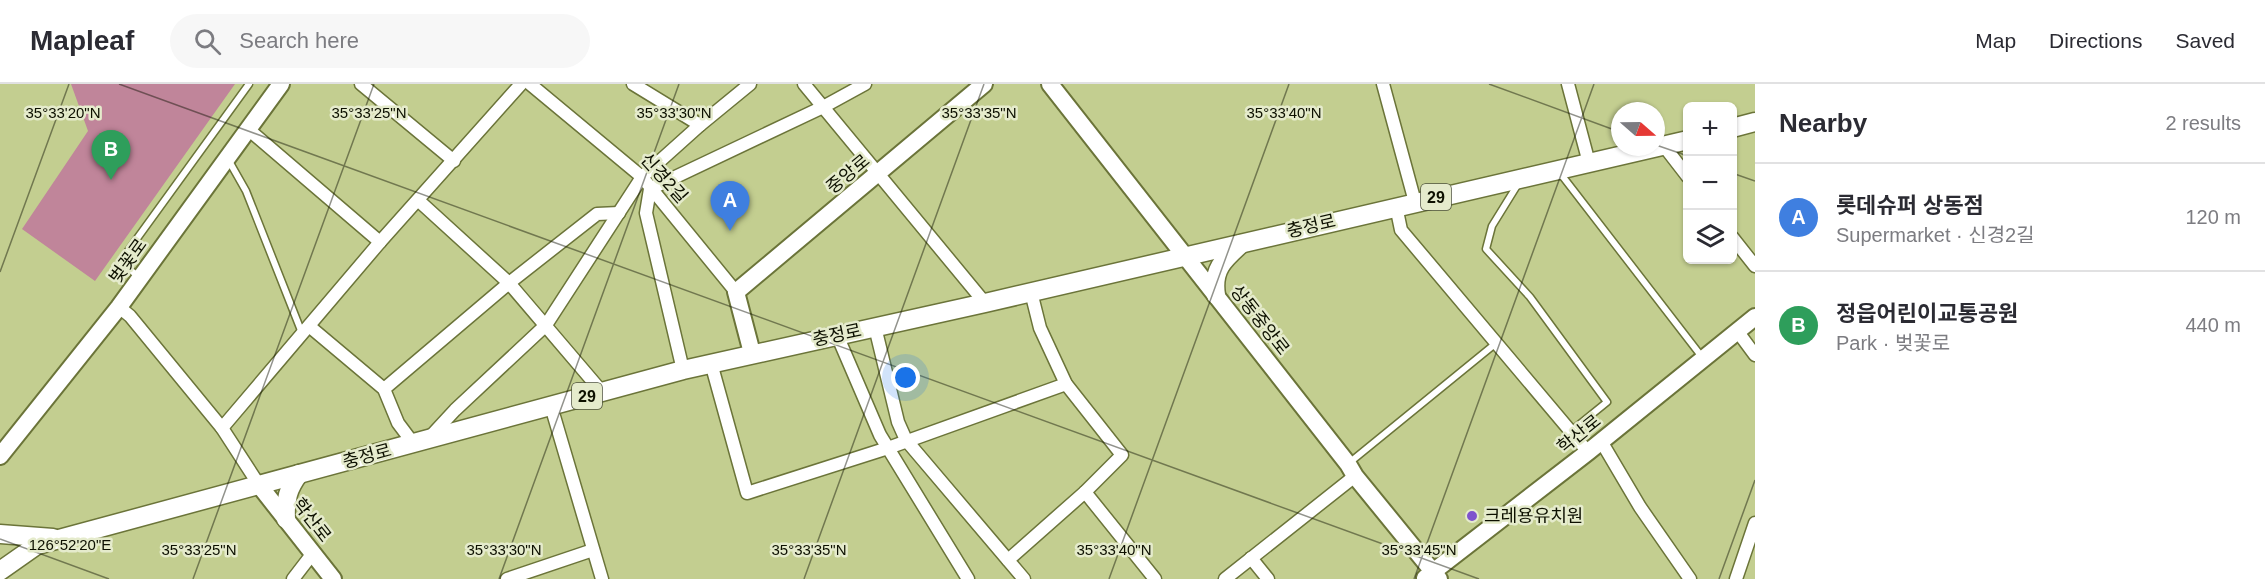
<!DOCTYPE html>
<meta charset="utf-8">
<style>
body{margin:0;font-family:Arial,"Noto Sans KR",sans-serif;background:#f7f7f7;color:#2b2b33}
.controls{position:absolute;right:18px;top:18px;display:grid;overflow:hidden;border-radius:9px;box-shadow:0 2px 4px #0004}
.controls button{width:54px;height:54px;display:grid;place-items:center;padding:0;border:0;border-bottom:2px solid #e1e1e2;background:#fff;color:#2b2b33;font:30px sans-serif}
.compass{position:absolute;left:1611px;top:18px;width:54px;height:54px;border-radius:50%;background:#fff;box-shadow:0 2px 4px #0004;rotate:110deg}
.you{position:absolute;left:906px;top:294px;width:21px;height:21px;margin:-15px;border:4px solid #fff;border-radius:50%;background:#1a73e8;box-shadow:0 0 0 9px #1a73e833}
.badge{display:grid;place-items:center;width:39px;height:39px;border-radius:50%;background:#ea580c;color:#fff;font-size:20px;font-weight:700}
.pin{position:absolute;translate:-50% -50px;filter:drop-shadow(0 2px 3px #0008)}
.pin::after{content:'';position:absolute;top:32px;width:21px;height:18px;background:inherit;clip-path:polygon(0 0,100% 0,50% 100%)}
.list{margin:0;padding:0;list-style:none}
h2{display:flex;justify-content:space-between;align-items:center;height:78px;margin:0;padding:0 24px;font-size:26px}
h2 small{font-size:20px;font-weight:400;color:#7c7c81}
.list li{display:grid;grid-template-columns:39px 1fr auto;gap:18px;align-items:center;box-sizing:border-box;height:108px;padding:0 24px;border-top:2px solid #e1e1e2}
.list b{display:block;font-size:22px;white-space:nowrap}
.list p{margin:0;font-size:20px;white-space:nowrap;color:#7c7c81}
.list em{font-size:20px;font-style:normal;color:#7c7c81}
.icon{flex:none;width:33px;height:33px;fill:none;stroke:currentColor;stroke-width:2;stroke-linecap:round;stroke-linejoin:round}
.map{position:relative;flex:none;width:1755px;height:495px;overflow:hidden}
header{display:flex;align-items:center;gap:36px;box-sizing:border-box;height:84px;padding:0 30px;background:#fff;border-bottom:2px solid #e1e1e2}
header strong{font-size:28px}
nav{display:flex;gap:33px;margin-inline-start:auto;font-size:21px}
.search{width:420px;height:54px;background:#f7f7f7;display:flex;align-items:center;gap:15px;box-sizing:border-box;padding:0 21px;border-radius:33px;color:#7c7c81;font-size:22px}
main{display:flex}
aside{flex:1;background:#fff}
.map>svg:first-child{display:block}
.green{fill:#c0859a}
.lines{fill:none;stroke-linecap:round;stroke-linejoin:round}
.lane-casing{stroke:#6b7439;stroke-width:9}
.street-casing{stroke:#6b7439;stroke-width:15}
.secondary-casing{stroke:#6b7439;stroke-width:20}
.primary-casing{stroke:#6b7439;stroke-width:21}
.lane{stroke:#fff;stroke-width:6}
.street{stroke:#fff;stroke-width:12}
.secondary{stroke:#fff;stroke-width:16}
.primary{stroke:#fff;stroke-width:18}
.ticks{fill:none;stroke:#0d1000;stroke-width:1.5;stroke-opacity:0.45}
.poi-dot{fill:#7e53cd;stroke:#e5ebcc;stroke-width:2}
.labels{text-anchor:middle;stroke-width:5;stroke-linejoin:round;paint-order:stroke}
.shield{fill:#e5ebcc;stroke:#4e523d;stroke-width:1.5}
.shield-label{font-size:16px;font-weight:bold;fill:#0d1000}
.street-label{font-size:18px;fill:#0d1000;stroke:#e5ebcc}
.poi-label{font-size:18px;fill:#0d1000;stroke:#e5ebcc;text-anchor:start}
.ticks-label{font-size:15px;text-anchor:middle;fill:#0d1000;stroke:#e5ebcc;stroke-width:5;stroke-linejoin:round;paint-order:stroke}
</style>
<header>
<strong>Mapleaf</strong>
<div class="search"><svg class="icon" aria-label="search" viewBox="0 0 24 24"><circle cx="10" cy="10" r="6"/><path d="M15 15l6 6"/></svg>Search here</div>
<nav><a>Map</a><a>Directions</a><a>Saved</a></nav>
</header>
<main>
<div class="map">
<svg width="1755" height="495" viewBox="0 0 1755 495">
<rect width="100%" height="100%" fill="#c3ce90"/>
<path class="green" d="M71,0H235L95,197L22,145L88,47Z"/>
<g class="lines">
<g class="lane-casing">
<g id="lane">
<path d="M229,77L246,107L302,249"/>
<path d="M1560,89L1702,273"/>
<path d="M1518,100L1492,142L1486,165L1530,213L1607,318L1570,348"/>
<path d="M138,192L120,178L249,0"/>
<path d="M1349,379L1495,260"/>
</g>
</g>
<g class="street-casing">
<g id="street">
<path d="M361,0L454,77"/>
<path d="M530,0L642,93L736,208"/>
<path d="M633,0L700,41L750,0"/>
<path d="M804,0L985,219"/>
<path d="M1383,0L1415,118"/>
<path d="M1568,0L1589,79"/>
<path d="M248,45L380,158"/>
<path d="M1664,62L1688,93"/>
<path d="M419,117L509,199L602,308"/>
<path d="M1396,122L1401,146L1588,368"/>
<path d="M1732,153L1755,182"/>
<path d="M1031,208L1040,244L1066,300L1122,371L1085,408L1155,495"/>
<path d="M119,223L130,232L222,344L259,401"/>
<path d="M309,242L384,305L398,339L413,359"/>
<path d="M875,243L898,338L906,356L1024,495"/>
<path d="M1738,248L1755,271"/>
<path d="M837,251L880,351L968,495"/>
<path d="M711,279L747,409L888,364L1066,300"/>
<path d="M683,286L646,129L650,105L823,23L865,0"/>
<path d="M384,305L509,199L597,130L619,129"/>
<path d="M551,322L602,495"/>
<path d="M222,344L380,158L521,0"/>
<path d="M430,353L455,326L546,241L642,93L700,41"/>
<path d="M1601,357L1640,423L1690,495"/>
<path d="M1251,474L1268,495"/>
<path d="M1008,476L1085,408"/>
<path d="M293,495L313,469"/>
<path d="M507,495L593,466"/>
<path d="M1225,495L1355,392"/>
<path d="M1736,495L1755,439"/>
</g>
</g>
<g class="secondary-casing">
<g id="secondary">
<path d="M1050,0L1348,380L1355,392L1439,495"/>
<path d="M752,269L736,208L984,0"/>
<path d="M0,372L119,223L281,0"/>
<path d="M259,401L333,495"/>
<path d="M1425,494L1588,368L1755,233"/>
</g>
</g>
<g class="primary-casing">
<g id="primary">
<path d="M1732,44L1755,38"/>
<path d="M1216,211C1212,186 1223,176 1241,160"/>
<path d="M286,435C285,416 288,404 299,390"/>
<path d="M0,450L53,454"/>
<path d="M0,487L37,461L683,286L985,219L1688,56"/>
</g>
</g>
<use href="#lane" class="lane"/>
<use href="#street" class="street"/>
<use href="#secondary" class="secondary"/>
<use href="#primary" class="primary"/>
</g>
<path class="ticks" d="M119,0L1479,495M1489,0L1620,48M1656,61L1688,72M1732,89L1755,97M0,188L69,0M0,455L109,495M193,495L374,0M499,495L679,0M804,495L984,0M1109,495L1289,0M1414,495L1594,0M1719,495L1755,396"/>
<circle class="poi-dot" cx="1472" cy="432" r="6"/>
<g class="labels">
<g class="shield">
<rect x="1421" y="100" width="30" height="26" rx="4.5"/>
<rect x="572" y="299" width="30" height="26" rx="4.5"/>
</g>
<g class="shield-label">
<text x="1436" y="119">29</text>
<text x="587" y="318">29</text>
</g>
<g class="street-label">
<text transform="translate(848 90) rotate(-40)" y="6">중앙로</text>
<text transform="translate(664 94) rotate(48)" y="6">신경2길</text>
<text transform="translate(1311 142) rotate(-13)" y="6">충정로</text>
<text transform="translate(128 177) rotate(-54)" y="6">벚꽃로</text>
<text transform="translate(1260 236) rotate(52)" y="6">상동중앙로</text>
<text transform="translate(837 251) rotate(-12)" y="6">충정로</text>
<text transform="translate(1579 350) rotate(-39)" y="6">학산로</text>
<text transform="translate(367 372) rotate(-15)" y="6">충정로</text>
<text transform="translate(312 436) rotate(52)" y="6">학산로</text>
</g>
<g class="poi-label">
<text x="1484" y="438">크레용유치원</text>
</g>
</g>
<g class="ticks-label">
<text x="979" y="34">35°33'35"N</text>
<text x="63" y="34">35°33'20"N</text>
<text x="369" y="34">35°33'25"N</text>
<text x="674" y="34">35°33'30"N</text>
<text x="1284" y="34">35°33'40"N</text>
<text x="70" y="466">126°52'20"E</text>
<text x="199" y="471">35°33'25"N</text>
<text x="504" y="471">35°33'30"N</text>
<text x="809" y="471">35°33'35"N</text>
<text x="1114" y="471">35°33'40"N</text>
<text x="1419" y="471">35°33'45"N</text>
</g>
</svg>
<div class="controls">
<button>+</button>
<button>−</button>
<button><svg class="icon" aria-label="layers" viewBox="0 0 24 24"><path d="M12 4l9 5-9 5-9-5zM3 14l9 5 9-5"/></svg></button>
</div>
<svg class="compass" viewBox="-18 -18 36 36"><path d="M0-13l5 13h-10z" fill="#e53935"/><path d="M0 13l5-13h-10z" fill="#7c7c81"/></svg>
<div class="you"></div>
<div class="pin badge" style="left:730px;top:147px;background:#3f7fe0">A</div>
<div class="pin badge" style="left:111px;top:96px;background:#2e9e5b">B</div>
</div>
<aside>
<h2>Nearby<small>2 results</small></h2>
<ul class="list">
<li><span class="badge" style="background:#3f7fe0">A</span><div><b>롯데슈퍼 상동점</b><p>Supermarket · 신경2길</p></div><em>120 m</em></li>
<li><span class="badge" style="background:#2e9e5b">B</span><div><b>정읍어린이교통공원</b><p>Park · 벚꽃로</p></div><em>440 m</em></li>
</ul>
</aside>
</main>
